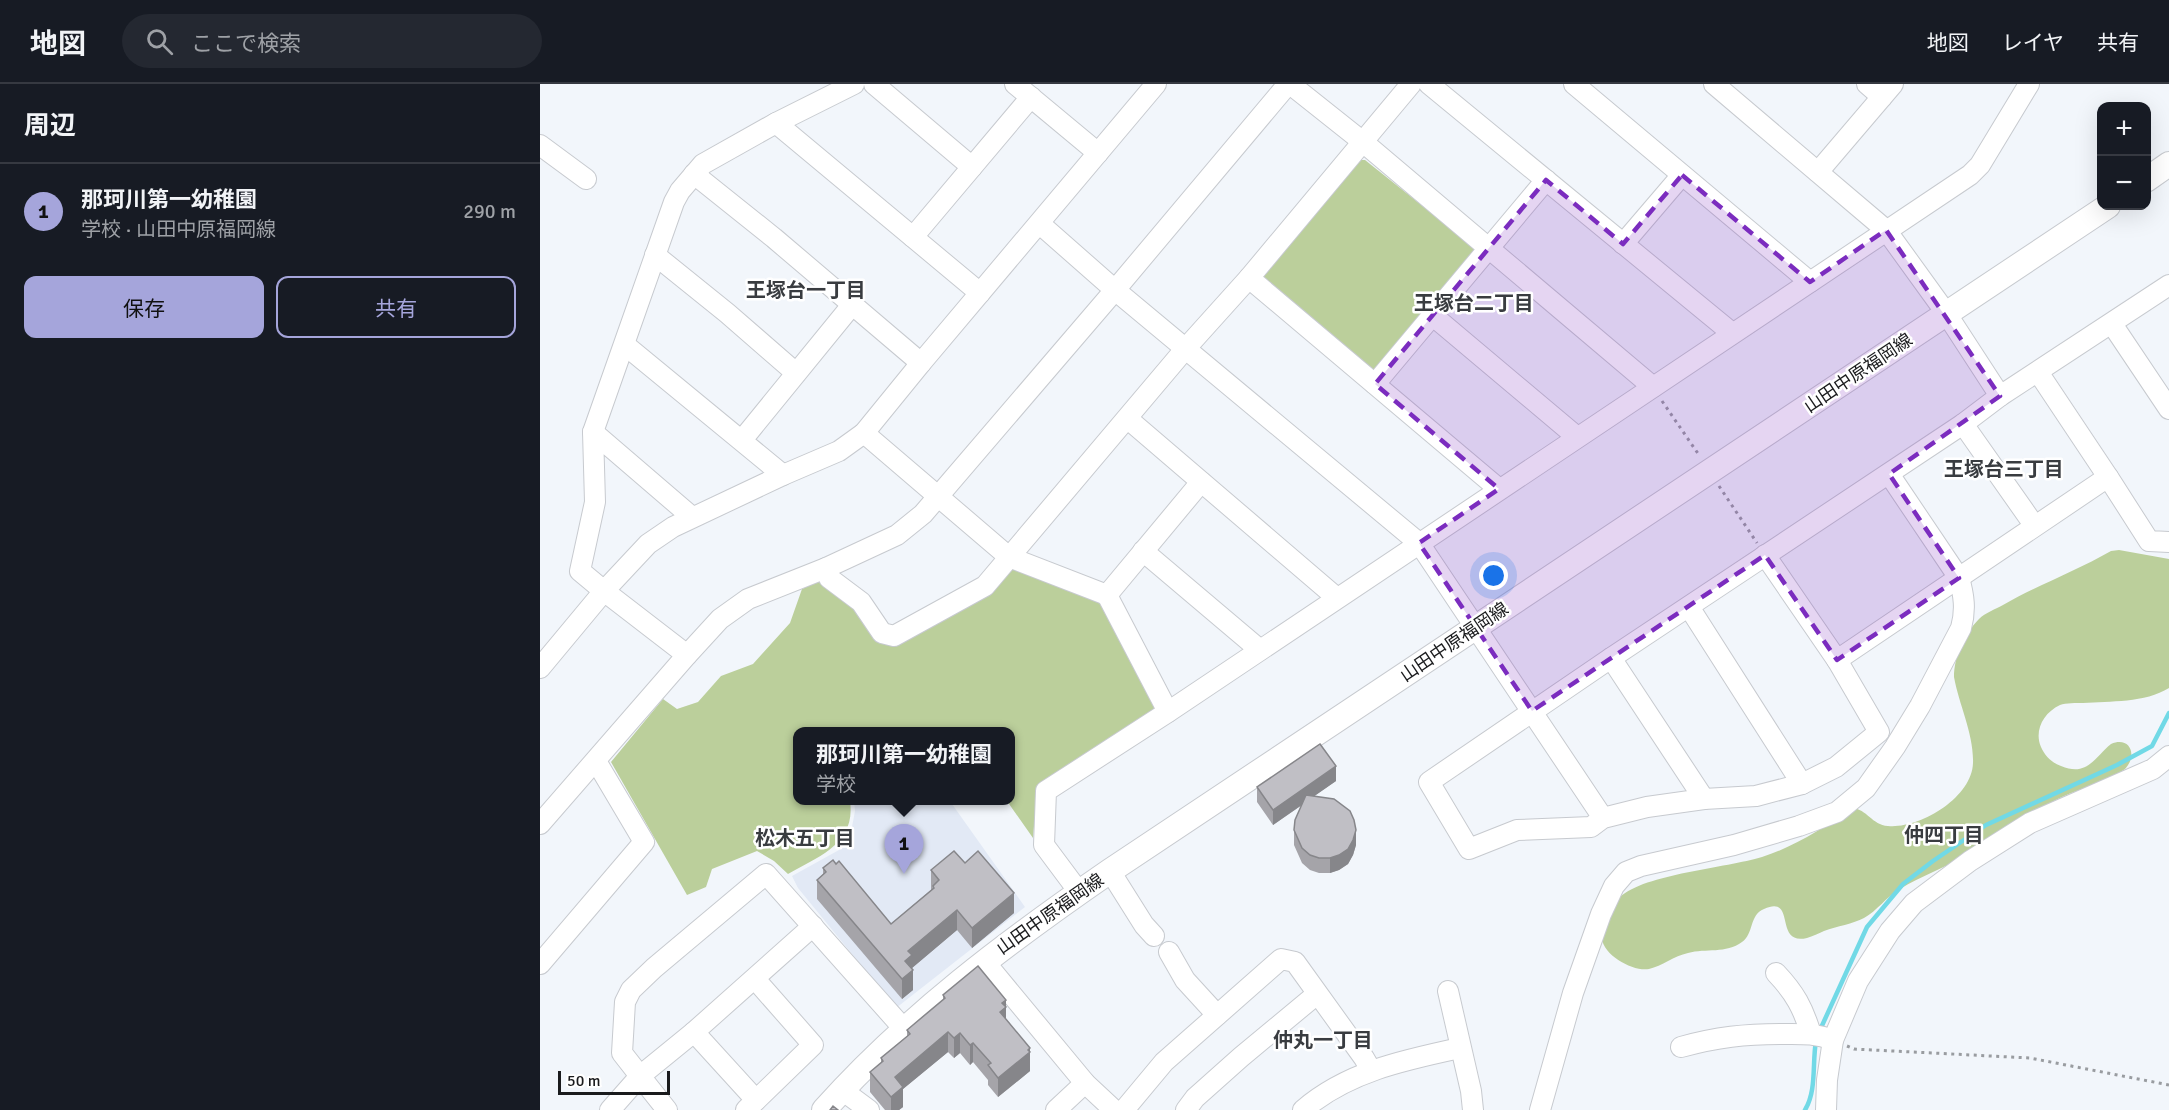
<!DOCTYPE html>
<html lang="ja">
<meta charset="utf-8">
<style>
body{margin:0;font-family:Signika,"Noto Sans JP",sans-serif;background:#242831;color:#f1f3f6}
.controls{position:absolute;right:18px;top:18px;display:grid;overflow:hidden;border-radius:12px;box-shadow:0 6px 24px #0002}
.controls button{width:54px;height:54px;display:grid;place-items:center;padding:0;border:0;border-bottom:2px solid #363941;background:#171b24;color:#f1f3f6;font:30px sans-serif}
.scale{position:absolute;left:18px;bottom:15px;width:112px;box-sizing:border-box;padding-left:6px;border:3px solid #1a1b1d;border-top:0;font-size:16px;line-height:21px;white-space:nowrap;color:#1a1b1d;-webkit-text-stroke:4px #fff;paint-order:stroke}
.you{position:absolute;left:954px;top:492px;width:21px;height:21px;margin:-15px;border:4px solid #fff;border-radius:50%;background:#1a73e8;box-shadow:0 0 0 9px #1a73e833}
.badge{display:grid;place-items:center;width:39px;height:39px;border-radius:50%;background:#a5a5db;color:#111;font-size:20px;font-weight:700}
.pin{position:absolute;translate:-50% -50px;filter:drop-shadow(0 2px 3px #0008)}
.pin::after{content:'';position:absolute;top:32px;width:21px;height:18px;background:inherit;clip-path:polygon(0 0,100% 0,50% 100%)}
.popup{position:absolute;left:253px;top:643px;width:222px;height:78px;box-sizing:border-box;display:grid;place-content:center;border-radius:12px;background:#171b24;filter:drop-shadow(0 2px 4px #0005);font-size:20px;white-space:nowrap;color:#9ea1a6}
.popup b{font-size:22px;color:#f1f3f6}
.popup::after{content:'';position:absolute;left:50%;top:100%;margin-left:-12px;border:12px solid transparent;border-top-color:#171b24}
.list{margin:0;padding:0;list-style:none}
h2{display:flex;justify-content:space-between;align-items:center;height:78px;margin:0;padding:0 24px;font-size:26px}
h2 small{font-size:20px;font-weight:400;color:#9ea1a6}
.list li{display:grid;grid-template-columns:39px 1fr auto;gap:18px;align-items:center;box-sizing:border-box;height:96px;padding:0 24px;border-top:2px solid #363941}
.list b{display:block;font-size:22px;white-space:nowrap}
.list p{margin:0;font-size:20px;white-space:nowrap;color:#9ea1a6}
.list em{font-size:20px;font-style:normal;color:#9ea1a6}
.actions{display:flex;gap:12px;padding:18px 24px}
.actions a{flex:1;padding:14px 0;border:2px solid #a5a5db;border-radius:12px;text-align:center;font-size:21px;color:#a5a5db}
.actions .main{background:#a5a5db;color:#111}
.icon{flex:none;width:33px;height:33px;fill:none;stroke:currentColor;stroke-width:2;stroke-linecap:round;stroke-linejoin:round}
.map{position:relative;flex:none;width:1629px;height:1026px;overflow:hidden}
header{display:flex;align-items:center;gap:36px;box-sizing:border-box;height:84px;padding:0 30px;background:#171b24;border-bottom:2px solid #363941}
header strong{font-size:28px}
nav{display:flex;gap:33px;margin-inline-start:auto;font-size:21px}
.search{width:420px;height:54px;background:#242831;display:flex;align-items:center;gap:15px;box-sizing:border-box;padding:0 21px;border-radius:33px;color:#9ea1a6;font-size:22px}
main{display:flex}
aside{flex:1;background:#171b24}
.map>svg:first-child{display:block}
.built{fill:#e2e9f5}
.green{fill:#bbcf9b}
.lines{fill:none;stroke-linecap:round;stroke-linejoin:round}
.stream{stroke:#71d9e6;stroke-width:4.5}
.minor-casing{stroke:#c7cacf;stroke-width:22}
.major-casing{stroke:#c7cacf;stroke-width:26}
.path{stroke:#999ca0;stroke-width:3;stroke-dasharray:3 4.5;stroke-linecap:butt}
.minor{stroke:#fff;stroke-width:20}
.major{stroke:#fff;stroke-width:24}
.wall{fill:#a5a4a9}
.shaded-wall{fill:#86868a}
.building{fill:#c0bfc5;stroke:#86868a;stroke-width:1.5}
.marked{fill:#7b2cbf;fill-opacity:0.2;stroke:#7b2cbf;stroke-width:4.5;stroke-dasharray:12 8;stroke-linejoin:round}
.labels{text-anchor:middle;stroke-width:5;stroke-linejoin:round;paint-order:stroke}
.street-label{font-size:18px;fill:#1a1b1d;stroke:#fff}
.neighbourhood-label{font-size:20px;font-weight:bold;fill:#393c40;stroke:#fff}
</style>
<header>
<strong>地図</strong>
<div class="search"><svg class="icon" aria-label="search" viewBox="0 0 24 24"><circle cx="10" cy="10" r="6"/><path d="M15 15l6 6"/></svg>ここで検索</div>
<nav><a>地図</a><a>レイヤ</a><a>共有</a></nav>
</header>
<main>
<aside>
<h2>周辺<small></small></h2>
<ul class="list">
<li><span class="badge">1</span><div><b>那珂川第一幼稚園</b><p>学校 · 山田中原福岡線</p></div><em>290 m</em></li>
</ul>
<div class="actions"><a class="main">保存</a><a>共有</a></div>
</aside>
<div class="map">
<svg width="1629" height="1026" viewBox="0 0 1629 1026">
<rect width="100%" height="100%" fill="#f2f6fb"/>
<path class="built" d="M314,717H397L412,720L485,823L356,924L258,804L252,792L299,766L311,748L315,727Z"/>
<g class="green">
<path d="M820,76H825L934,163L936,170L838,286L829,285L724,197L723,191Z"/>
<path d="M1579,466L1629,475V604C1605,619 1570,617 1543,619C1536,619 1526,619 1520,621C1503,629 1494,647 1501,663C1505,672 1512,679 1521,682C1547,693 1554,674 1571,660C1590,652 1598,671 1585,685C1567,699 1543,703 1522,713C1489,729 1458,752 1426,771C1405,784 1381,792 1360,805C1346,813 1337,827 1324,834C1313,840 1297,842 1284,847C1279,849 1274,852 1267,854C1233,862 1257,810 1224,825C1209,831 1214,850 1202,858C1186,870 1166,864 1148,869C1134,872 1122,882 1109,885C1094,888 1064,872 1062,855C1062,849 1065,843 1067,837C1071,829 1073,820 1080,813C1105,790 1186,784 1222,773C1254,763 1285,743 1312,724C1327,725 1332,741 1348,742C1379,745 1432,714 1433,679C1434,650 1419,621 1414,593C1414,573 1424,550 1439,535C1445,529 1456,525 1463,521C1498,501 1536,487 1571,467Z"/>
<path d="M476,483L559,513L620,625L497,708L493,754L467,717L470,716V648H258V716L310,717C316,760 279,772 248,790L234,777L217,767L172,785L166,803L147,811L71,678L123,615L137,625L158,618L181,592L213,580L250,539L262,505L277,498L283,499L312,517L342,554L457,497Z"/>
</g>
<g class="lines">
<g class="stream">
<path d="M1280,946L1327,843L1363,800L1393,777L1446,741L1577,681L1612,662L1629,629"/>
<path d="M1265,1026C1277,1006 1272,979 1276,957"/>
</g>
<g class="minor-casing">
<g id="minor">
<path d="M334,0L432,83"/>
<path d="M475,0L558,69"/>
<path d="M750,0L823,58L1113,303"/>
<path d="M889,0L1192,249"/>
<path d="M1034,0L1270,198"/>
<path d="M1174,0L1346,146L1406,229L1460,312"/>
<path d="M1327,0L1342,13"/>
<path d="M236,39L314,0"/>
<path d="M0,61L46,95"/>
<path d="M1278,88L1353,0"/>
<path d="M500,140L575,206L879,459L1063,734"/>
<path d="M373,153L491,13"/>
<path d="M1083,160L1142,91"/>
<path d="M115,171L187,229L256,289"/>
<path d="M709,194L959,405"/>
<path d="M892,231L1037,353"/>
<path d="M1572,240L1629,325"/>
<path d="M85,261L243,391"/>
<path d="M381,279L616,0"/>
<path d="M1498,288L1568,393"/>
<path d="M835,300L1006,96"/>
<path d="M588,335L797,514"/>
<path d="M1423,340L1494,441"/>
<path d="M53,348L134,118L140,107L163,80L236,39L440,209"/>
<path d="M324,349L469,473L567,511"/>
<path d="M202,356L312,221"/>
<path d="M152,433L53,348L55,418L40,487L64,507L108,460L133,443L243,391L299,367L324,349L381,279L234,154L154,90"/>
<path d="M603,467L720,566"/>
<path d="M1225,471L1297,576L1568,393L1609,457L1629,458"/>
<path d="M286,484L289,494L321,518L342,549L354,552L445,502L646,264L709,194L871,0"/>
<path d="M1149,523L1262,700"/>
<path d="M1071,574L1164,715"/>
<path d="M1297,576L1339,648L1296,683L1262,700L1216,712L1164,715L1107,723L1063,734L1051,743L977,746L929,765L889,698L1071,574L1423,340L1460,312L1629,201"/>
<path d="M0,584L64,507L147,571"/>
<path d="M628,628L567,511L661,398"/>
<path d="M0,740L147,571L180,535L208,515L286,484L357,451L383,430L575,206L748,0"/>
<path d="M570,787L604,841L614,852"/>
<path d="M539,808L504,761L506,707L628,628L1430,91L1440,81L1489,0"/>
<path d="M629,868L645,896L677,931"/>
<path d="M444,877L545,999L574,1026"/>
<path d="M0,880L104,758L56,677"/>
<path d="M1236,889C1255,909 1263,924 1271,950"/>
<path d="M908,907L931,1007L933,1026"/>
<path d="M154,948L216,1016"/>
<path d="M1141,963C1177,953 1205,950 1242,950C1260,950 1276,949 1293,956"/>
<path d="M302,1006L329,1026"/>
<path d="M70,1026L100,992L82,969L85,918L91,906L114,884L226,790L364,945"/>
<path d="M127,1026L100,992L154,948L273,842"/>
<path d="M206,1026L273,961L215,895"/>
<path d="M516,1026L545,999"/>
<path d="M584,1026L624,978L741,875L755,878L824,974L831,986"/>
<path d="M646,1026L655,1014L701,973L777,910"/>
<path d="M763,1026C807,988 864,976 920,964"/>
<path d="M1000,1026L1033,909L1061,830L1074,802L1086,788L1101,782L1194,761L1259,742L1297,728L1326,704L1355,663L1380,622L1421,544C1426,526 1424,511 1419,494L1349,390"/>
<path d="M1286,1026L1287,996L1293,956L1318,897L1350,847L1374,819L1430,777L1490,739L1613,685L1629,672"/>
</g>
</g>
<g class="major-casing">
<g id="major">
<path d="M1606,96L1629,80"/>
<path d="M284,1026C368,932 467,858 570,787L1568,122"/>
</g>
</g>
<g class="path">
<path d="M1122,317L1159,371"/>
<path d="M1179,402L1217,459"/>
<path d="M1307,962L1314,965L1490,974L1629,1001"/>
</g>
<use href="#minor" class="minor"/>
<use href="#major" class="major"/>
</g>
<g class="wall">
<path d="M796,697L774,712L816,761L813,771L808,780L799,786L790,789H779L770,786L762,779L754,761V746L762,721L733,741L717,718V703Z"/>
<path d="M425,779L474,829L432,864L417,846L372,884L373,906L362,915L277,815V796L283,790V784L351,840L391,806V786Z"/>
<path d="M403,911L466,916V935L490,983V987L458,1013L448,1001V996L433,978L430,981L420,969L414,974L408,968L363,1005V1023L359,1026H345L330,1008V988L341,979V974L367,952V946L403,916Z"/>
</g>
<g class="shaded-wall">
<path d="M796,682V697L733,741V726Z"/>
<path d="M816,746V761L813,771L808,780L799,786L790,789V774Z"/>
<path d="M474,809V829L432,864V844Z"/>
<path d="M417,826V846L372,884V887L373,886V906L362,915V895L365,877L368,867Z"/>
<path d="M466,916V943L460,928L462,919Z"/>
<path d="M408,948V968L363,1005V1023L359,1026H351V1013L355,993Z"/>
<path d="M420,949V969L414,974V954Z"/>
<path d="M433,959V978L430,981V961Z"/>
<path d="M490,964V987L458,1013V994Z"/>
</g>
<g class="building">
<path d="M780,660L796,682L733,726L717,703Z"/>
<path d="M766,711L794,715L810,727L814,736L816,746L813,756L808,765L799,771L790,774H779L770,771L762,764L754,746L755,736Z"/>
<path d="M414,767L425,779L438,767L474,809L432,844L417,826L368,867L372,871L365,877L373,886L362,895L277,796L286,788L283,784L293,776L296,780L299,777L351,840L394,804L393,802L399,796L391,786Z"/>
<path d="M438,882L466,916L462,919L466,923L460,928L490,964L488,966L490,968L458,994L448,981L451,979L433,959L430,961L420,949L414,954L408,948L355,993L363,1003L351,1013L330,988L343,977L341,974L370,950L367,946L405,914L403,911Z"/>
<path d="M293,1022L298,1026H290Z"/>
</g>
<path class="marked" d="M1142,91L1270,198L1346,146L1460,312L1349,390L1419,494L1297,576L1225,471L992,627L879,459L959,405L835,300L1006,96L1083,160Z"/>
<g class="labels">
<g class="street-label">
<text transform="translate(1318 289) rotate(-34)" y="6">山田中原福岡線</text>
<text transform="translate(914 558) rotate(-34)" y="6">山田中原福岡線</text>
<text transform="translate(510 830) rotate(-35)" y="6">山田中原福岡線</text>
</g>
<g class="neighbourhood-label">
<text x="266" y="213">王塚台一丁目</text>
<text x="934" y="226">王塚台二丁目</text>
<text x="1464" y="392">王塚台三丁目</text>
<text x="1404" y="758">仲四丁目</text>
<text x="265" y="761">松木五丁目</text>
<text x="783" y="963">仲丸一丁目</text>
</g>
</g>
</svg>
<div class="controls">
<button>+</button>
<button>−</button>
</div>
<div class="scale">50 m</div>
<div class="you"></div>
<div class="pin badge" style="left:364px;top:790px">1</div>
<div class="popup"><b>那珂川第一幼稚園</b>学校</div>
</div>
</main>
